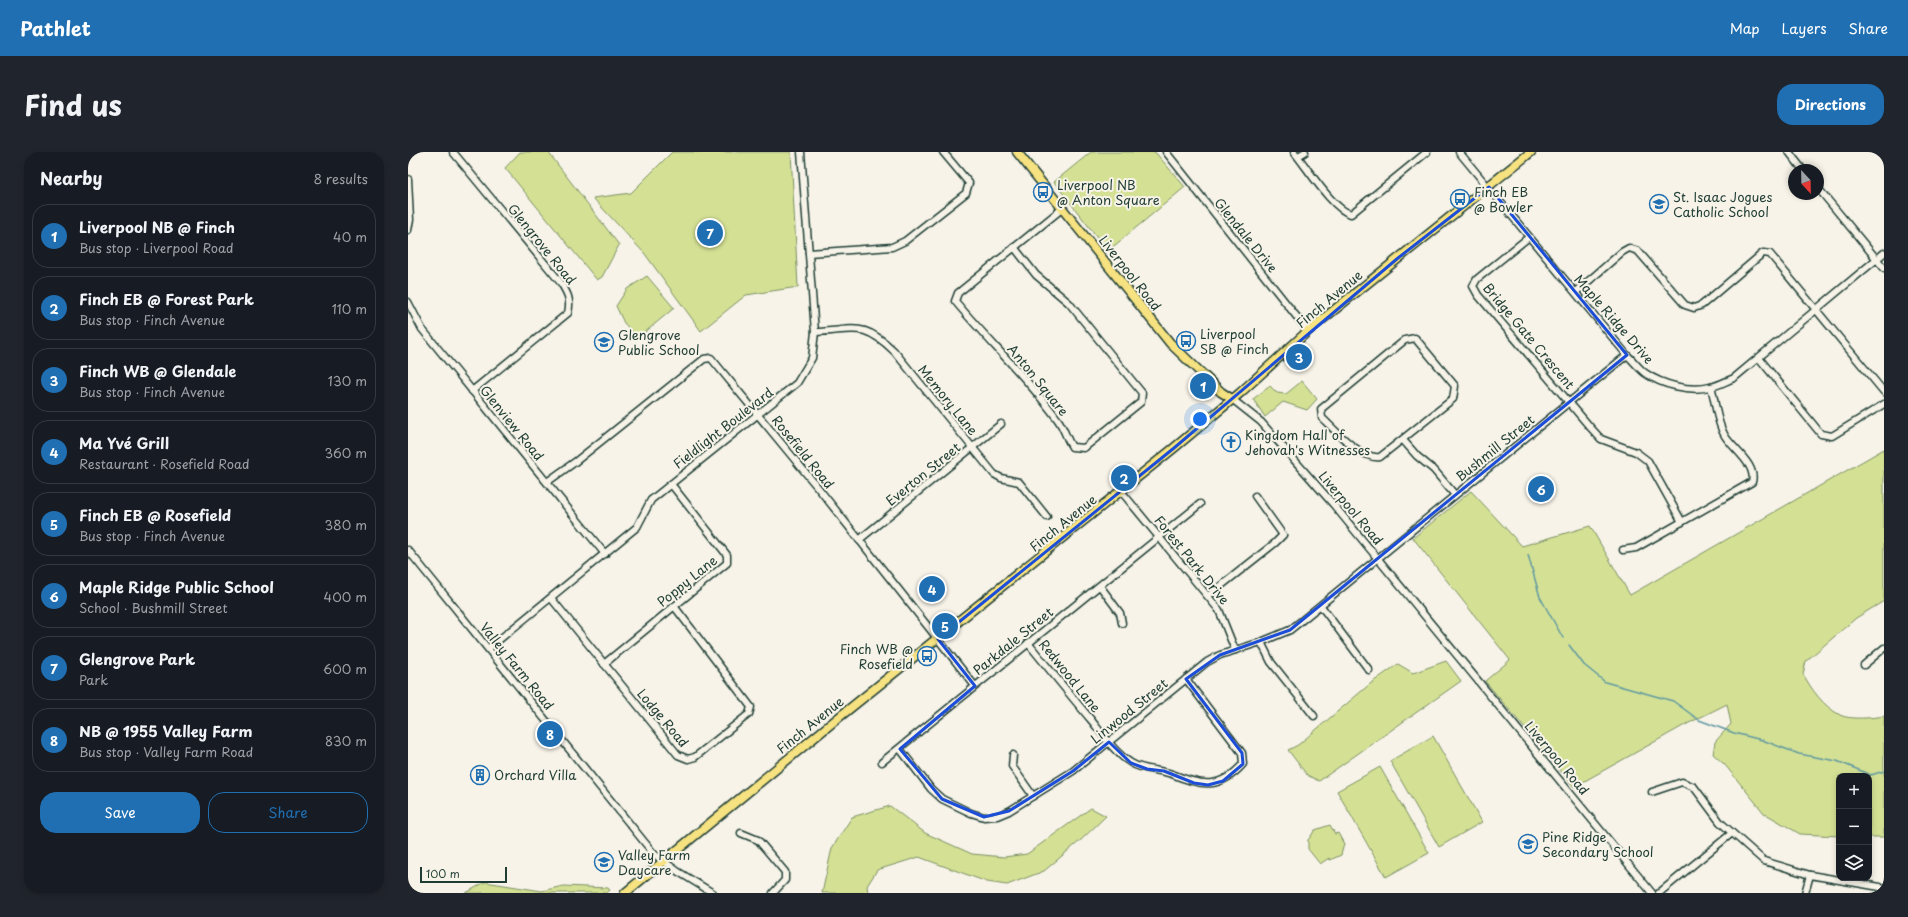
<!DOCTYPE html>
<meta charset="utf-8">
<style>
body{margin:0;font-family:"Playpen Sans",sans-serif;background:#20242c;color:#f1f3f6}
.controls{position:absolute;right:12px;bottom:12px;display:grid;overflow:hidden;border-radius:8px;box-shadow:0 2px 6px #0003}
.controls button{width:36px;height:36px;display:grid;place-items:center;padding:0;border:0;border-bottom:1px solid #363941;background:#171b24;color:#f1f3f6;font:20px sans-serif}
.compass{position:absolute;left:1380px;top:12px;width:36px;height:36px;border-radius:50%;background:#171b24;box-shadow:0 2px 6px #0003;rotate:158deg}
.scale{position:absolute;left:12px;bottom:10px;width:87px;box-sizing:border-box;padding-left:4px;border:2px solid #1f3d34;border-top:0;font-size:11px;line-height:14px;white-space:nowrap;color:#1f3d34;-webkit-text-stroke:3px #f7f3e8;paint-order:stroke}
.you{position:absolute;left:792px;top:267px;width:14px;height:14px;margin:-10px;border:3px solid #fff;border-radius:50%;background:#1a73e8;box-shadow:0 0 0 6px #1a73e833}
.badge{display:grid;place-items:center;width:26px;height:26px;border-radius:50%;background:#1f6fb2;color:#fff;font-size:13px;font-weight:700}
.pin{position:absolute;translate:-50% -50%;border:2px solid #fff;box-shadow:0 1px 4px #0006}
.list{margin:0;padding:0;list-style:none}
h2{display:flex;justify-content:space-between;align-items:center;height:52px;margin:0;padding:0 16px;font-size:17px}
h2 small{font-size:13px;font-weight:400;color:#9ea1a6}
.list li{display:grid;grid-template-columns:26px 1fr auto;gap:12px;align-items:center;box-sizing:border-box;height:64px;margin:0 8px 8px;padding:0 8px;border:1px solid #363941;border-radius:16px}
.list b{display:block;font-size:15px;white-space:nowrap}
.list p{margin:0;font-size:13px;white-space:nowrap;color:#9ea1a6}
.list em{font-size:13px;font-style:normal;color:#9ea1a6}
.actions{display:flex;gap:8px;padding:12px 16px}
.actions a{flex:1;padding:9px 0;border:1px solid #1f6fb2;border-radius:16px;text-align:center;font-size:14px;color:#1f6fb2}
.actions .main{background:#1f6fb2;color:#fff}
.icon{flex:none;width:22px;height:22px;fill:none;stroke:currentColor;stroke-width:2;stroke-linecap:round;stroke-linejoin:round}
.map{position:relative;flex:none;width:1476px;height:741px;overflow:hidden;border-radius:16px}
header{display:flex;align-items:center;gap:24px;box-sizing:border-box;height:56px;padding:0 20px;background:#1f6fb2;color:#fff}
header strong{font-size:19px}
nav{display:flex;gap:22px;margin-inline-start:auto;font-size:14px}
.intro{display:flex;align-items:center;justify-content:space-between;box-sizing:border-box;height:96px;padding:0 24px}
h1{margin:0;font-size:28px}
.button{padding:10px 18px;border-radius:16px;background:#1f6fb2;color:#fff;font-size:14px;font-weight:700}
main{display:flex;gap:24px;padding:0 24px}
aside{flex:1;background:#171b24;border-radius:16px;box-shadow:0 2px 6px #0003}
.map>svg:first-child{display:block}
.green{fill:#d4e194;stroke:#7a8f64}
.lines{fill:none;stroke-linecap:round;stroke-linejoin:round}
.stream{stroke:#6098a2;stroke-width:1.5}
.minor-casing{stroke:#1f3d34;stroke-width:9}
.major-casing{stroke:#1f3d34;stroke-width:11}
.minor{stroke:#f7f3e8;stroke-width:6}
.major{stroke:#f6e281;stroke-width:8}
.marked{fill:none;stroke:#1d4ed8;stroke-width:3;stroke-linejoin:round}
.labels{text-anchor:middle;stroke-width:4;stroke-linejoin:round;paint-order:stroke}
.poi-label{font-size:13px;fill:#1f3d34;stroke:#f7f3e8;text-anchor:start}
.street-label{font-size:13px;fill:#1f3d34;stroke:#f7f3e8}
</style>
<header>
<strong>Pathlet</strong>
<nav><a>Map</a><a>Layers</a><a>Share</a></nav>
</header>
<div class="intro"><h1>Find us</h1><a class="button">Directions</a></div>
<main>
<aside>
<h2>Nearby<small>8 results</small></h2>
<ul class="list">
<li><span class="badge">1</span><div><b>Liverpool NB @ Finch</b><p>Bus stop · Liverpool Road</p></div><em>40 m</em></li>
<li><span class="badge">2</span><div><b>Finch EB @ Forest Park</b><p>Bus stop · Finch Avenue</p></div><em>110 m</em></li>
<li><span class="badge">3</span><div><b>Finch WB @ Glendale</b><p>Bus stop · Finch Avenue</p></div><em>130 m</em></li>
<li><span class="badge">4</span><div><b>Ma Yvé Grill</b><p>Restaurant · Rosefield Road</p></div><em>360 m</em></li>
<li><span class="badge">5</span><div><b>Finch EB @ Rosefield</b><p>Bus stop · Finch Avenue</p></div><em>380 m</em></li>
<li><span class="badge">6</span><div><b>Maple Ridge Public School</b><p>School · Bushmill Street</p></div><em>400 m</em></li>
<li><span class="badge">7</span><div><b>Glengrove Park</b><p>Park</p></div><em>600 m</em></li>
<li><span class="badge">8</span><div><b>NB @ 1955 Valley Farm</b><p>Bus stop · Valley Farm Road</p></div><em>830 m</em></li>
</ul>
<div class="actions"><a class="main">Save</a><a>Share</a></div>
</aside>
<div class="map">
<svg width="1476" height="741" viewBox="0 0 1476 741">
<rect width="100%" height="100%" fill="#f7f3e8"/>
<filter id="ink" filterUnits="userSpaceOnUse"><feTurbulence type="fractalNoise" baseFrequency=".025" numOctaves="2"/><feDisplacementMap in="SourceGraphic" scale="8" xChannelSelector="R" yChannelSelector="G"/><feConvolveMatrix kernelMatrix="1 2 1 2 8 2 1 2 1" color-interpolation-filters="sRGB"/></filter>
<g filter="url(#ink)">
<g class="green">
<path d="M112,0H140L211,93L194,125L189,128L97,16Z"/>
<path d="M264,0H383L390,135L338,143L293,179L237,102L185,46L223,41Z"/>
<path d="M683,0H747L777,35L700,99L646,30Z"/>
<path d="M239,124L266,156L230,186L216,171L208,154L219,137Z"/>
<path d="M894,229L909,247L899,258L875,250L857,265L845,247L862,234L869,241L878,242Z"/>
<path d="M1476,297V449L1448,466L1398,509L1395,522C1404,538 1415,554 1432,563C1441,568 1466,566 1476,564V685H1461V624H1431V684L1392,682L1356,661L1317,613L1305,602L1307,590L1323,572L1319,552L1275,574L1166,635L1077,529L1102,508L1005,386L1063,339L1114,394L1182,374L1222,443Z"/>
<path d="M1038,509L1053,529L911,629L899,623L880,598L890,593L962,532L990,512L1005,521Z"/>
<path d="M1025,584L1074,670L1031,695L982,609Z"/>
<path d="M972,615L1021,701L978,725L929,639Z"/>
<path d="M482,654L517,681L564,702L596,705L619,702L683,656L698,664L673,688L636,719L599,733L579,730L511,705L469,718L459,734L460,741H414L424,696L444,665Z"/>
<path d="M922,673L927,682L930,681L936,692L933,703L922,708L921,706L912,712L900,697V688L907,678Z"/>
<path d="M77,730L134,739L155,734L200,736L202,738L199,741H58Z"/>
</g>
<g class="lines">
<g class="stream">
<path d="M1120,403L1132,445L1155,486"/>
<path d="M1161,493L1176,513L1197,530L1265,549L1291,568L1326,581L1354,588L1391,602L1429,609L1463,623L1476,619"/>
</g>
<g class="minor-casing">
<g id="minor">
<path d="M45,0L153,131C160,142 163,148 160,161L64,239"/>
<path d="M758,0L900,179"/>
<path d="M886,0C899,15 925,58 943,62L1019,0"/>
<path d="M1051,0L1219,203C1225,208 1230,216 1237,221C1254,233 1282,240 1302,235C1310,234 1318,229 1326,226L1476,101"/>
<path d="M1381,0L1395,18"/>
<path d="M890,4L897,0"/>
<path d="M0,27L2,68L0,78"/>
<path d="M1410,36L1476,116"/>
<path d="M1121,85L1069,127L1065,134L1070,143L1182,275L1193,287L1228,300L1240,309L1274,370"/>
<path d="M606,95L628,123L661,151L734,241L733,250L676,296L664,295C658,286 656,276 650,268C619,225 580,189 547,149L550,141L655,56"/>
<path d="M401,101L484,95L497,89L558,41L561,31L535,0"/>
<path d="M1168,140L1214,100L1221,96L1230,99L1277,153L1286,156L1294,153L1355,101L1362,102L1476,240"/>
<path d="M0,150L14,177L197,402"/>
<path d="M407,180C446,179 454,168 486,199L586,322L593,326L611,330L639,365"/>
<path d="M1007,186L1047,234L1045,247L972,305C953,308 927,278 914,266L913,257L997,188Z"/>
<path d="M1351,206L1413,282L1424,284L1476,252"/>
<path d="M824,247L853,270L925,352L1244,741"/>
<path d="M995,288L1009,304L1026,318L1047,343"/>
<path d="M139,330L167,310L296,207L303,206L411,337L567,534"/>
<path d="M713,339L811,458L827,498"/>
<path d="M451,388L593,272"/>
<path d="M0,398L246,702L269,719L305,741"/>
<path d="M1215,398L1228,396L1344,330C1349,313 1325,297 1317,284C1308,269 1308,251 1303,235"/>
<path d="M692,434L712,461L714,471"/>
<path d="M800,444L867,391L875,383L847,344"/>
<path d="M143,446L270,603L280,607L287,605L341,562L343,555L266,454"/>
<path d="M913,454L961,518"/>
<path d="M853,490L863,510L906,564"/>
<path d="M620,491C641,517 662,543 684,569C695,583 707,601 723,611C736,619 751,617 764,622C793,634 812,638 835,612L834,601L778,527"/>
<path d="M81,496L229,375L243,348L389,231L404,206L407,180L393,0"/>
<path d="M196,512L319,411V403L263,332"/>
<path d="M1456,513L1476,496"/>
<path d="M492,597L523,637L534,647L563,661L576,665L589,664L601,659L665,619L799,510L812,503L853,490L882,478L1219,203"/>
<path d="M605,603L604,614L625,644"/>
<path d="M474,610L792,352"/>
<path d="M1244,640L1274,630L1286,635L1312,670L1356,709L1402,723L1472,735L1476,739"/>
<path d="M333,681L350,688L377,720V728L365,741"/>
<path d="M1251,741L1324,681"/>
<path d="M1397,741L1402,723"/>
</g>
</g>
<g class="major-casing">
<g id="major">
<path d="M609,0L762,191L813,240L824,247"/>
<path d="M217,741L430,566L766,296L832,241L900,179L1123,0"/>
</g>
</g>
<use href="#minor" class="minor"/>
<use href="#major" class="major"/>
</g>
</g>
<path class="marked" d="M1081,35L1219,203L882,478L812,503L778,527L834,601L835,612L815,629L800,633L786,631L756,619L739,617L723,611L701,590L665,619L601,659L576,665L534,647L492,597L567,534L530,487L766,296L990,106Z"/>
<defs>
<g id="bus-ring" transform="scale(1)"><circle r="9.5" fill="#f7f3e8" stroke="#1f6fb2" stroke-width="1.5"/><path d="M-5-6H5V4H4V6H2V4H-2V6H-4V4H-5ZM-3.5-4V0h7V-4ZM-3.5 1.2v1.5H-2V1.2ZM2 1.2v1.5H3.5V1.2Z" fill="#1f6fb2"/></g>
<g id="school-ring" transform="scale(1)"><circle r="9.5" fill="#f7f3e8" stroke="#1f6fb2" stroke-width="1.5"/><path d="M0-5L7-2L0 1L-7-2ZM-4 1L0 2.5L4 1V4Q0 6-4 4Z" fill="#1f6fb2"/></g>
<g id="church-ring" transform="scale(1)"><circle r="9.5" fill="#f7f3e8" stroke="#1f6fb2" stroke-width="1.5"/><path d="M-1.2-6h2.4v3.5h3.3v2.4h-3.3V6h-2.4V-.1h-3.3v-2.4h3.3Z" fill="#1f6fb2"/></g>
<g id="building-ring" transform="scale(1)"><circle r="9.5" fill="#f7f3e8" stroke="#1f6fb2" stroke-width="1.5"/><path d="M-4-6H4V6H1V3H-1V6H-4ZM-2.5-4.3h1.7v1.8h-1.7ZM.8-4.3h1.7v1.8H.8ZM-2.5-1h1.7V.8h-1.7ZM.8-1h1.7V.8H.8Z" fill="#1f6fb2"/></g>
</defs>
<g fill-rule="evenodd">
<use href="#bus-ring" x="635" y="40"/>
<use href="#bus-ring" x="1052" y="47"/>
<use href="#school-ring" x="1251" y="52"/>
<use href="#bus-ring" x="778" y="189"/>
<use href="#school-ring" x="196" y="190"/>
<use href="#church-ring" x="823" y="290"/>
<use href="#bus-ring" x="519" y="504"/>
<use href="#building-ring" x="72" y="623"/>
<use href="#school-ring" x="1120" y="692"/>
<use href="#school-ring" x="196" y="710"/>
</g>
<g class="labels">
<g class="poi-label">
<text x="649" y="38">Liverpool NB<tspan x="649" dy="15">@ Anton Square</tspan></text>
<text x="1066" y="45">Finch EB<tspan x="1066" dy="15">@ Bowler</tspan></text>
<text x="1265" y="50">St. Isaac Jogues<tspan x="1265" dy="15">Catholic School</tspan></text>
<text x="792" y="187">Liverpool<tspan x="792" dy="15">SB @ Finch</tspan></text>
<text x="210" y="188">Glengrove<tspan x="210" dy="15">Public School</tspan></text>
<text x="837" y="288">Kingdom Hall of<tspan x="837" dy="15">Jehovah's Witnesses</tspan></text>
<text x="505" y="502" text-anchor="end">Finch WB @<tspan x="505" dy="15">Rosefield</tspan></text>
<text x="86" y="628">Orchard Villa</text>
<text x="1134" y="690">Pine Ridge<tspan x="1134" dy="15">Secondary School</tspan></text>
<text x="210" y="708">Valley Farm<tspan x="210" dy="15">Daycare</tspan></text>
</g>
<g class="street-label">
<text transform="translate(838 83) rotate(51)" y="5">Glendale Drive</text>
<text transform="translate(134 92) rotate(51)" y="5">Glengrove Road</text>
<text transform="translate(722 121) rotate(52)" y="5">Liverpool Road</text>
<text transform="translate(921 147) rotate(-40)" y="5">Finch Avenue</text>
<text transform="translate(1206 167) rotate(49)" y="5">Maple Ridge Drive</text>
<text transform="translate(1121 184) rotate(50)" y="5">Bridge Gate Crescent</text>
<text transform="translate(630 228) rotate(51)" y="5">Anton Square</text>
<text transform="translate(540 248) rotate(51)" y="5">Memory Lane</text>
<text transform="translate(104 271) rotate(51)" y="5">Glenview Road</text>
<text transform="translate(315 276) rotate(-38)" y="5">Fieldlight Boulevard</text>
<text transform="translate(1087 296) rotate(-39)" y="5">Bushmill Street</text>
<text transform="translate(395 300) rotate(51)" y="5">Rosefield Road</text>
<text transform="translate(515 322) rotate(-39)" y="5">Everton Street</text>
<text transform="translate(943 356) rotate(50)" y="5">Liverpool Road</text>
<text transform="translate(655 371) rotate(-39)" y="5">Finch Avenue</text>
<text transform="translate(784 408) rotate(51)" y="5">Forest Park Drive</text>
<text transform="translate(279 429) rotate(-39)" y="5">Poppy Lane</text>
<text transform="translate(605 489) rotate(-39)" y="5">Parkdale Street</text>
<text transform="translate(109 514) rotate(51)" y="5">Valley Farm Road</text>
<text transform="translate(662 524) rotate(51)" y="5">Redwood Lane</text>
<text transform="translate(721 559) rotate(-39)" y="5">Linwood Street</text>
<text transform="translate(255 566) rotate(50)" y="5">Lodge Road</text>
<text transform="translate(402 573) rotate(-39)" y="5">Finch Avenue</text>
<text transform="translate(1149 606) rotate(50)" y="5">Liverpool Road</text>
</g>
</g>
</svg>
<div class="controls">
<button>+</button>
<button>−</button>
<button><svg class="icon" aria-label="layers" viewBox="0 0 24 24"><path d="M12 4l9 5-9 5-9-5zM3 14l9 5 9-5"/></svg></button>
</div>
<svg class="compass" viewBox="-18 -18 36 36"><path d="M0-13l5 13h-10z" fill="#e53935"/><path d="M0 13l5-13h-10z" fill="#9ea1a6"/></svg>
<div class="scale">100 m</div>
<div class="you"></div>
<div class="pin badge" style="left:795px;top:234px">1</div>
<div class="pin badge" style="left:716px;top:326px">2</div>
<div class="pin badge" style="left:891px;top:205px">3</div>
<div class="pin badge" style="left:524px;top:437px">4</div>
<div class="pin badge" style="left:537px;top:474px">5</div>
<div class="pin badge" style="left:1133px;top:337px">6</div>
<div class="pin badge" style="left:302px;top:81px">7</div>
<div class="pin badge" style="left:142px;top:582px">8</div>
</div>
</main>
